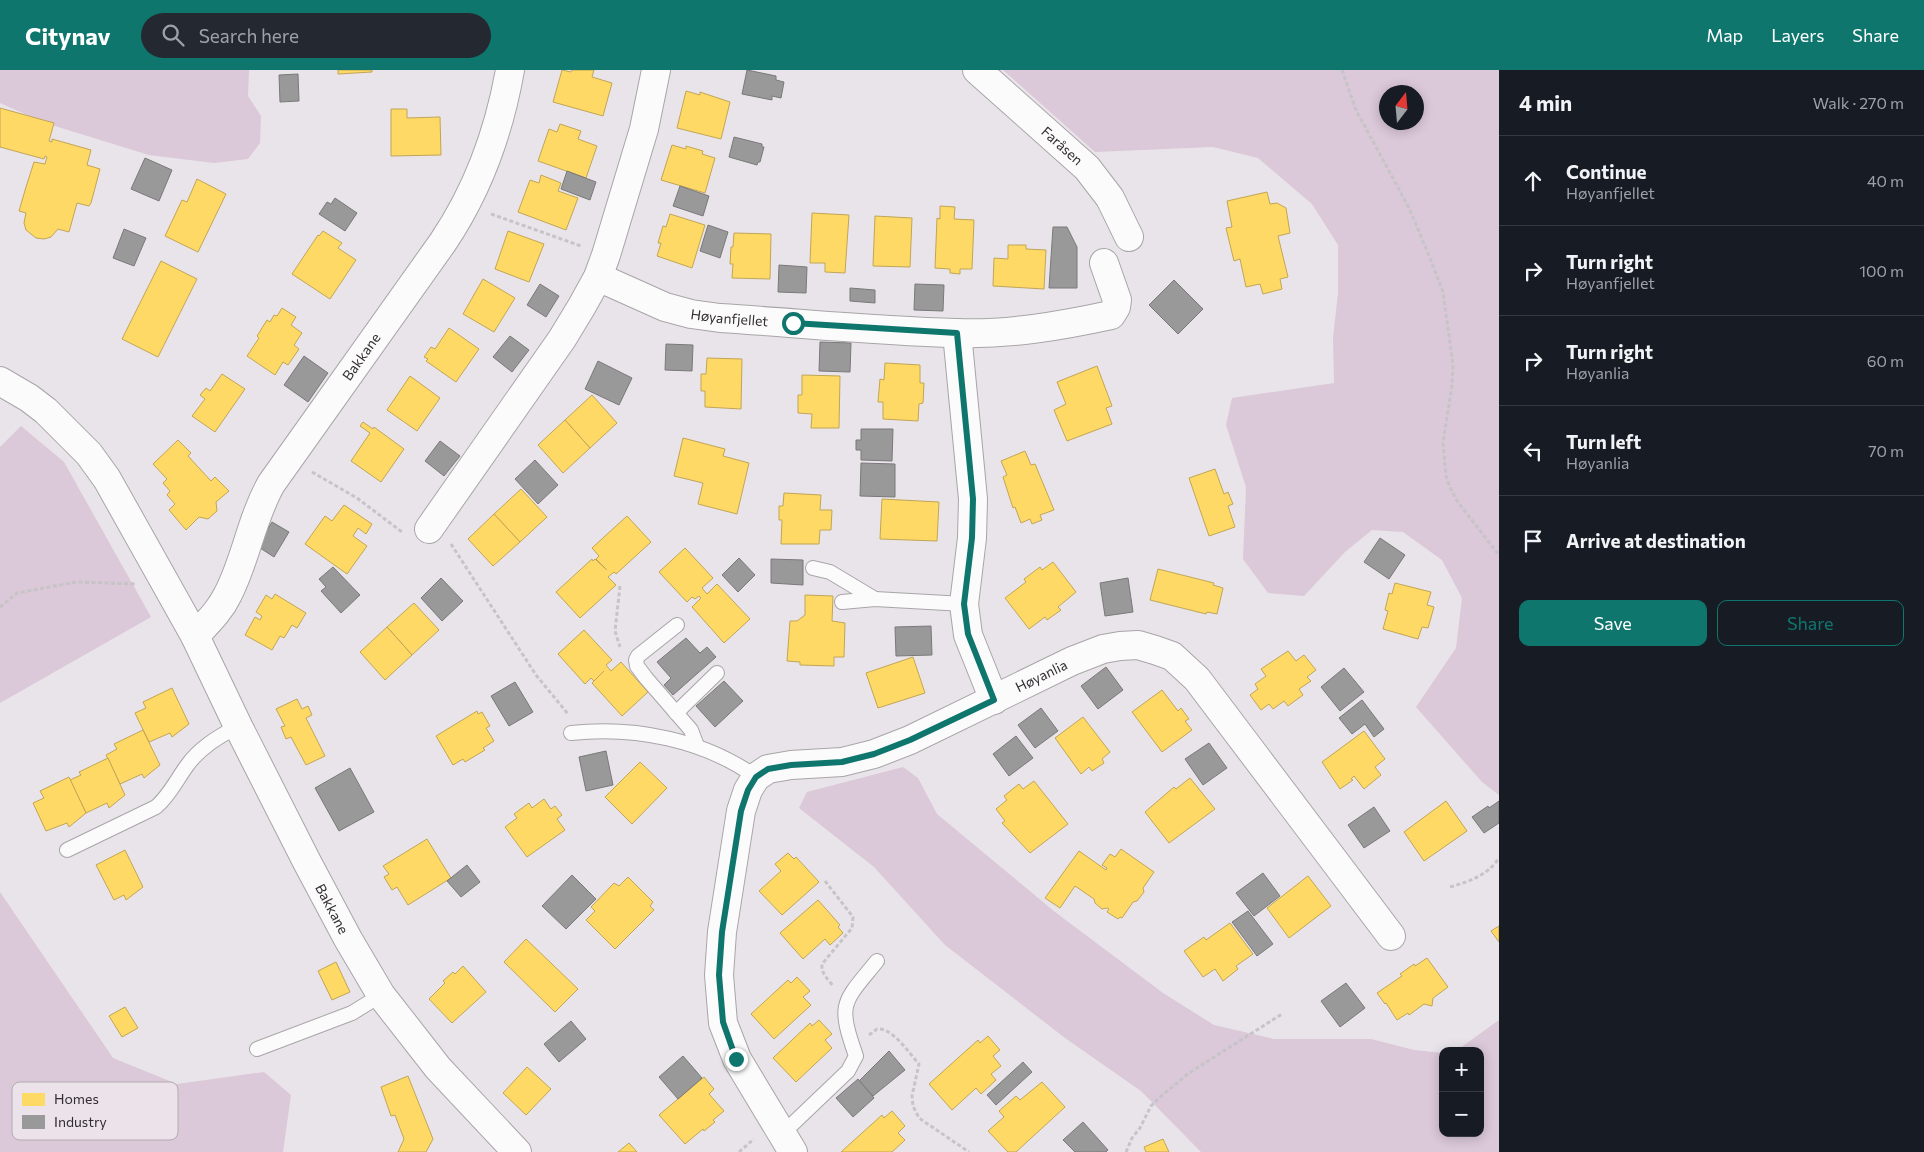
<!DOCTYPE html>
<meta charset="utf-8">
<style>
body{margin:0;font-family:Commissioner,sans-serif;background:#242831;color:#f1f3f6}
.controls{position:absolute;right:15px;bottom:15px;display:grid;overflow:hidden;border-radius:10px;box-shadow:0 2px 12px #0003}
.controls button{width:45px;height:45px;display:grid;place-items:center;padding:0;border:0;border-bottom:1px solid #363941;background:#171b24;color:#f1f3f6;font:25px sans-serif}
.compass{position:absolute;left:1379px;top:15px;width:45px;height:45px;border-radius:50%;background:#171b24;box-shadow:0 2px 12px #0003;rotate:16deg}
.stop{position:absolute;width:15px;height:15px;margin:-11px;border:4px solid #0f766e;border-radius:50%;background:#fff}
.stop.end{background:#0f766e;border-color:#fff;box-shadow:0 1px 5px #0008}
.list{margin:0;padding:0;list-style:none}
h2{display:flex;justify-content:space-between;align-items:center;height:65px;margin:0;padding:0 20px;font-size:21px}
h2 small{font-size:16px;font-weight:400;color:#9ea1a6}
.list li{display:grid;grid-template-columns:32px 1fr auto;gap:15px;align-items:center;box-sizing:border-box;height:90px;padding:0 20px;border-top:1px solid #363941}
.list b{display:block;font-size:19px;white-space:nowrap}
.list p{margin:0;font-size:16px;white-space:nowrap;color:#9ea1a6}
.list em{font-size:16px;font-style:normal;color:#9ea1a6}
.actions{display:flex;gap:10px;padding:15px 20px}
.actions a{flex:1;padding:11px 0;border:1px solid #0f766e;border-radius:10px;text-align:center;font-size:18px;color:#0f766e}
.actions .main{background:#0f766e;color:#fff}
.icon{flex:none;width:28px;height:28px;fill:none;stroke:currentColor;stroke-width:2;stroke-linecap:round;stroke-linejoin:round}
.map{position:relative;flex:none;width:1499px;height:1082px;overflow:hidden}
header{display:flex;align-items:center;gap:30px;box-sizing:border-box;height:70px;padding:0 25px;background:#0f766e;color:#fff}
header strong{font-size:24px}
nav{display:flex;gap:28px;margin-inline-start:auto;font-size:18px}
.search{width:350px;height:45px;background:#242831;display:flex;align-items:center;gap:12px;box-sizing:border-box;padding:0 18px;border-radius:28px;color:#9ea1a6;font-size:19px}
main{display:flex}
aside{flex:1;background:#171b24}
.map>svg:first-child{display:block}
.green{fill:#dbc8d8;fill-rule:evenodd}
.homes{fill:#ffd966;stroke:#c1a556}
.industry{fill:#999;stroke:#7a797a}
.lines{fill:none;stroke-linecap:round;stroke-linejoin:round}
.lane-casing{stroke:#a8a5a8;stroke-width:16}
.street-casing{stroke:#a8a5a8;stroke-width:30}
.path{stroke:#c6c4c6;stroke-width:3;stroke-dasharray:4 2.5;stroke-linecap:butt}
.lane{stroke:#fcfbfc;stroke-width:14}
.street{stroke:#fcfbfc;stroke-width:28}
.route{stroke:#0f766e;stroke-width:6}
.labels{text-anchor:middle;stroke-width:5;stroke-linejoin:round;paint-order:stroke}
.street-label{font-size:14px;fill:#312d30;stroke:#ebe2ea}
.key{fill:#ebe2ea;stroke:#b3acb2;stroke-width:1}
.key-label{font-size:14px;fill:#312d30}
</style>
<header>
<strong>Citynav</strong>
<div class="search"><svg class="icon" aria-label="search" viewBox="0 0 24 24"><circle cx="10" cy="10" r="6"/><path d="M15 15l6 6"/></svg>Search here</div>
<nav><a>Map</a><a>Layers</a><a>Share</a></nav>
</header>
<main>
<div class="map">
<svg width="1499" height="1082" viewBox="0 0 1499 1082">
<rect width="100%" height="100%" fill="#e9e4e9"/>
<g class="green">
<path d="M0,0H249L248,26L261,46L260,73L248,89L214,93L149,85L45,53L0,33Z"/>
<path d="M1003,0H1499V725L1482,712L1416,637L1456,578L1462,528L1442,490L1403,462L1372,460L1345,482L1304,526L1268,523L1243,489L1246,417L1226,355L1232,328L1334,313L1333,268L1338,223V175L1312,134L1258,88L1213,77L1095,82ZM1416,22V52H1386V22Z"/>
<path d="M21,356L64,392L151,547L0,633V377Z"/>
<path d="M903,697L918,708L937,744L1055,842L1163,923L1214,955L1274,969H1371L1414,980L1443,983V1063H1480V981H1456L1499,950V1082H1201L1141,1021L1065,968L945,875L874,797L799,738L807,722Z"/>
<path d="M0,822L113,988L177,1014L264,1002L291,1025L283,1082H0Z"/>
</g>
<g class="homes">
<path d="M338,0H372V2L338,4Z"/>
<path d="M562,0L571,2L572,0H594L592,7L612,13L603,46L553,32Z"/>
<path d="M686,21L700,25V22L730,32L721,69L677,58Z"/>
<path d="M0,38L54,53L49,71L52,72V69L91,80L87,95L100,99L91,133L89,136L77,133L69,162L58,159L51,167L44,169L36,168L26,160L24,153L26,143L19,141L26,117L34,92L45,94L47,87L45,86L44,89L0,77Z"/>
<path d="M391,39H407V48L440,47L441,85L391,86Z"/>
<path d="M560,54L581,61L578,69L597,76L586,108L538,91L549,59L557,62Z"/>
<path d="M672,75L686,79V76L703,81L702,84L715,88L705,123L661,110Z"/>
<path d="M541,105L561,113L558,121L578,128L566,160L518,142L530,110L539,113Z"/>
<path d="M197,109L226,124L198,182L165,166L182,130L187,132Z"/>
<path d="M1267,122L1270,134L1277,133L1286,138L1290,163L1278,166L1288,207L1280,209L1282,219L1263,224L1260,214L1246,217L1240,189L1234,191L1226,158L1232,157L1227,131Z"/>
<path d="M940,136L955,137L954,149L974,150L972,199H960V204L950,203V199L935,198L937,148L940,149Z"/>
<path d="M812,143L849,145L845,203L825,202V193H810Z"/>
<path d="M670,144L705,155L692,198L657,186L661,173H658L663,156L666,157Z"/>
<path d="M875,146L912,148L910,197L873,196Z"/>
<path d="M323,161L342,173L338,178L356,190L330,229L292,204L318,165L319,166Z"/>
<path d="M508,161L544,174L529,212L495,199Z"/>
<path d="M734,163L771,164L770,209L732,208L733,194H730L731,177H733Z"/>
<path d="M1008,175H1026V179L1046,180L1044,219L993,216L994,188L1008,189Z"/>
<path d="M161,191L197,209L158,287L122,269Z"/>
<path d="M483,209L515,228L494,262L463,244Z"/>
<path d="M282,238L296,247L291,255L302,263L294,275L299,279L288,295L283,292L275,305L247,286L259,268L257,266L267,250L270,252L274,245L277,246Z"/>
<path d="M449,258L479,279L456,312L426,291L428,289L424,287L431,277L435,279Z"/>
<path d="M707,288L742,289L741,339L705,337V321H701V304H706Z"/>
<path d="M885,293L920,295V313H924L923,333L919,334L918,351L883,349V332H878L880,309L884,310Z"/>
<path d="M1097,296L1112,336L1106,338L1112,354L1067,371L1054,340L1066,334L1057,312Z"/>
<path d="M222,304L245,319L215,362L192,346L205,329L200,325L206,318L210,321Z"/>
<path d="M802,305L840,306L839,358H811L812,344L798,343V325H802Z"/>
<path d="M410,306L440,328L417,361L387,340Z"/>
<path d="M592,325L617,353L590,378L565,350Z"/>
<path d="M565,350L590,378L563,403L538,375Z"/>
<path d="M363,352L373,359L374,357L404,379L381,412L351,391L370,363L360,356Z"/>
<path d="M683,368L725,379L723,386L749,393L737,444L698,434L703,413L674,406Z"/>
<path d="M178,370L191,383L188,386L211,411L215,407L229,421L216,432L217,441L208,449L199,447L186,460L169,440L175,434L167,425L170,421L163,413L167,409L153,394Z"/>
<path d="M1025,381L1031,395L1035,394L1054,440L1040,445L1042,450L1032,454L1030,449L1021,453L1015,437L1013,438L1003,407L1007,405L1001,391Z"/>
<path d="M1215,399L1224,424L1228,422L1233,434L1228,436L1235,457L1209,466L1189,408Z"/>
<path d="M521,419L547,447L520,472L494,444Z"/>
<path d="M784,423L821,425L820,440H832L831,460H820L819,474H781L782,450H779V436H783Z"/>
<path d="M882,429L939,432L937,471L880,469Z"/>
<path d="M344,435L372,454L366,464L358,458L353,466L367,476L347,504L305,474L325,446L332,451Z"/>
<path d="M494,444L520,472L493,496L468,469Z"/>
<path d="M627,446L651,472L616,504L614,502L608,507L616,515L580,548L556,522L592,489L593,491L595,489L607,500L596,489L599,486L592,478Z"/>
<path d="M685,478L713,508L702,518L707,524L717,514L750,549L724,573L692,537L701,528L699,526L695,529L692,527L687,532L659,502Z"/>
<path d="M1053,492L1076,522L1058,537L1061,540L1047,550L1045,547L1029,559L1005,528L1026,512L1024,509L1040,497L1042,500Z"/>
<path d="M1158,499L1214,513L1213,515L1223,518L1217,544L1207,542L1206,544L1150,530Z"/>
<path d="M1395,513L1431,522L1427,535L1434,537L1428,558L1422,557L1418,569L1383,559L1388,541L1385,540L1389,523L1392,524Z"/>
<path d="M275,524L306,543L297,558L292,555L284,568L280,566L272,580L245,565L255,547L260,550L262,546L256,542L266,525L272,529Z"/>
<path d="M805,525L833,526L832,551L845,553L844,587H834V596L800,595V592L787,591L790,551H797L805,545Z"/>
<path d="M414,533L439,560L412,585L387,557Z"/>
<path d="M387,557L412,585L385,610L360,582Z"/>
<path d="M584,560L612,590L606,595L611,601L621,592L648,622L622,646L592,613L604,601L594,611L591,608L585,614L558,584Z"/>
<path d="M1288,581L1296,591L1304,585L1316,600L1307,607L1311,611L1299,619L1303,625L1288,636L1284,631L1273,639L1269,634L1261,640L1250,625L1258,619L1255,614L1266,606L1261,599Z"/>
<path d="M913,587L925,623L878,638L866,603Z"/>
<path d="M172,618L189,654L172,667L170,663L149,672L135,643L146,638L143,632Z"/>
<path d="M1162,620L1178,641L1181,638L1189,649L1185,651L1192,660L1162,682L1132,642Z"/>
<path d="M297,629L302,639L308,636L312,645L306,648L325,686L306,695L291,667L286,669L281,657L285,656L276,639Z"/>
<path d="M477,641L478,644L482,642L490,656L486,658L494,671L483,678L485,680L465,692L463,689L453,695L436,666Z"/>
<path d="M1083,647L1110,682L1102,689L1104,693L1092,701L1089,697L1081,704L1055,668Z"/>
<path d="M143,660L160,695L144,708L142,704L120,714L106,685L117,679L114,674Z"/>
<path d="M1364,661L1385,689L1375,697L1381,705L1364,719L1354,706L1351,709L1353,710L1340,719L1322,692Z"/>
<path d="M108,688L125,725L109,738L107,733L86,743L70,710L81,705L79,702Z"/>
<path d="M640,692L667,718L632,754L605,727Z"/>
<path d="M69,707L86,743L69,757L67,753L46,761L33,733L44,728L40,721Z"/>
<path d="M1190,708L1215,739L1169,773L1145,742L1174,717L1176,719Z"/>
<path d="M1034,711L1068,754L1030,783L1002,753L1005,751L996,739L1007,730L1004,726L1019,714L1023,719Z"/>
<path d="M544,729L551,739L555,736L562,745L557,749L565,760L527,787L505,757L517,748L514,744L529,733L532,738Z"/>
<path d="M1446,731L1467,761L1424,791L1404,762Z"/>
<path d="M427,769L451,808L408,835L397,817L392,820L384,807L389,804L383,796Z"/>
<path d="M1121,779L1154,802L1143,818L1144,822L1137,831L1133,832L1122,848L1120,847L1118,849L1107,842L1109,839L1107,838L1102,839L1095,833L1094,829L1075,816L1060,838L1045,828L1079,781L1106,800L1107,798L1102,795L1110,784L1115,787Z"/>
<path d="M125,780L143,817L126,830L124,825L114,830L96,795Z"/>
<path d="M788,783L794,789L796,787L819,812L782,845L759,821L781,801L775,794Z"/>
<path d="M1308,806L1331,836L1289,868L1267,838Z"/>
<path d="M628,807L653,832L650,836L654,840L615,879L586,850L595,841L591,837L614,813L619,816Z"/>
<path d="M818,830L840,855L838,857L843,863L830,875L825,869L803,889L780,863Z"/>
<path d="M1230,853L1253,884L1236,896L1238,899L1223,911L1215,899L1203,907L1184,881L1204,867L1206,870Z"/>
<path d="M1499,856V872L1491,861Z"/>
<path d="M526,869L578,919L555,942L504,892Z"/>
<path d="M1427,888L1448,917L1433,928L1432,936L1424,934L1409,945L1408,943L1397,950L1386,933L1385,934L1377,923L1402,906L1400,904L1414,894L1415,896Z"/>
<path d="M336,892L350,922L332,930L318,901Z"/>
<path d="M463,896L486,922L452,953L429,929L445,913L443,911L453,902L455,904Z"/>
<path d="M797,907L810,921L803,927L811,935L774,969L751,944L788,910L791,913Z"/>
<path d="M125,937L138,958L122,967L109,946Z"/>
<path d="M819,950L832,964L825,970L832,978L796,1012L773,988L810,953L812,956Z"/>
<path d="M988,966L1000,980L993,986L1001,996L991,1004L996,1010L981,1024L976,1018L952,1040L929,1014L978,970L980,973Z"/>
<path d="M527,997L551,1019L526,1045L503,1023Z"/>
<path d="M408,1006L433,1069L426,1082H398L404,1069L395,1045L391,1046L381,1017Z"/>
<path d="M704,1007L714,1019L709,1024L724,1041L713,1050L715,1052L704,1061L703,1059L685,1074L659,1045Z"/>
<path d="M1042,1012L1065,1037L1016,1082H1008L988,1061L1004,1047L999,1041L1016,1026L1020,1030Z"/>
<path d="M892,1041L905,1056L898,1063L905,1070L892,1082H841L882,1045L884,1048Z"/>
<path d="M1163,1069L1169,1082H1146L1144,1077Z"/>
<path d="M629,1073L637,1082H618Z"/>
</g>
<g class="industry">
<path d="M747,0L776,6V10L784,12L781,28L772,26V30L742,24Z"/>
<path d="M298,4L299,31L280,32L279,5Z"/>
<path d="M734,67L762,74V77H764L760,92H758L757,95L729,87Z"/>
<path d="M145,88L172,100L159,131L131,119Z"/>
<path d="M567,101L596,112L590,130L561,119Z"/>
<path d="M680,116L709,126L703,146L673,136Z"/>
<path d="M335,128L357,143L345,161L319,144L327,132L331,134Z"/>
<path d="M708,155L728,162L720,188L700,181Z"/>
<path d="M1053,157H1067L1077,177V218H1049Z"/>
<path d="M124,159L146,168L134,196L113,188Z"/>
<path d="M779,195L807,197L806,223L778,222Z"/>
<path d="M1174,210L1203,239L1178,264L1149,235Z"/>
<path d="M540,214L559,226L546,247L527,235Z"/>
<path d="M915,214L944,215L943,241L914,240Z"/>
<path d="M850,218L875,220V233L850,231Z"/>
<path d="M510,266L529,280L512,302L493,287Z"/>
<path d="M820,272L851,273L850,302L819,301Z"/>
<path d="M666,274L693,275L692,301L665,300Z"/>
<path d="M304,286L328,303L308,332L284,315Z"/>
<path d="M598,291L632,308L619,335L585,319Z"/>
<path d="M861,359H893L892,391L861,390V380H856V370H861Z"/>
<path d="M440,371L460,386L444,406L425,391Z"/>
<path d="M535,390L558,415L538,434L515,409Z"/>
<path d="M861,393L895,394V427L860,426Z"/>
<path d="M272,452L289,462L274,487L257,476Z"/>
<path d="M1380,468L1405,485L1389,509L1364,492Z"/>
<path d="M739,488L755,505L738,522L722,505Z"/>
<path d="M771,489L803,490V515L771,513Z"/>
<path d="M333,497L360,525L341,543L321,521L326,517L319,509Z"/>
<path d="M441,508L463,531L442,551L421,528Z"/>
<path d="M1128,508L1133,542L1105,546L1100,513Z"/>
<path d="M931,556L932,585L896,586L895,557Z"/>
<path d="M686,568L700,583L707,577L716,587L673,625L664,615L671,608L657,592Z"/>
<path d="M1106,597L1123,620L1098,639L1081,616Z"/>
<path d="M1344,598L1364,622L1340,641L1321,617Z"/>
<path d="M724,611L743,631L715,657L696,636Z"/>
<path d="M515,612L533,642L509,656L491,626Z"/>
<path d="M1362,630L1384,659L1374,667L1365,654L1352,664L1339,648Z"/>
<path d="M1041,638L1058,661L1035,678L1018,655Z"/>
<path d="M1016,666L1033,688L1009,706L993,684Z"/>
<path d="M1209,673L1227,698L1203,715L1185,689Z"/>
<path d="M606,681L613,715L586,721L579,687Z"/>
<path d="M350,698L374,742L339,761L315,718Z"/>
<path d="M1499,731V753L1484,763L1472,747L1488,736L1489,738Z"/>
<path d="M1374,737L1390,761L1364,778L1348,755Z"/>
<path d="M467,795L480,812L461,827L447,811Z"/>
<path d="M1263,803L1280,826L1254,846L1236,823Z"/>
<path d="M572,805L596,829L566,859L542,836Z"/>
<path d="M1248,841L1273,874L1257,886L1232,852Z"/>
<path d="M1346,913L1365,938L1340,957L1321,931Z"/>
<path d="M571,951L586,969L559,992L544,974Z"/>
<path d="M889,981L905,1000L873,1026L859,1011Z"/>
<path d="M683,986L702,1008L678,1029L659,1007Z"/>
<path d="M1023,992L1032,1002L996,1035L987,1025Z"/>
<path d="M858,1009L874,1028L853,1047L836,1028Z"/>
<path d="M1083,1052L1108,1080L1106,1082H1075L1063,1070Z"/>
</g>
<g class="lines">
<g class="lane-casing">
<g id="lane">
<path d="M813,498L830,502L875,529"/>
<path d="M842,532L875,529L964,534"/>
<path d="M677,555L638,586L636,590L637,596L646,608L691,660L697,676"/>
<path d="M676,643L717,603"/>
<path d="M571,663C635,656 704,670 756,707"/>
<path d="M67,780L156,737C169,726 176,711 186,697C199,678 218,667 238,656"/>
<path d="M257,979L352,943L381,925"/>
<path d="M781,1065L848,1001L856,986C837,932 843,933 877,891"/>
</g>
</g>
<g class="street-casing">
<g id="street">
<path id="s1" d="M977,0L1087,98L1110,128L1129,167"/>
<path id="s2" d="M598,207L665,237L691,244L720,248C799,253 877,261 956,263C1008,265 1060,256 1111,245L1116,237L1117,230L1104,193"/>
<path d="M957,263L973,429L972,468L964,534L968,565L994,630"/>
<path id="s3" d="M0,311L29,328L46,341L89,384L107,409L195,566L238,656L307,792L348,869L381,925L438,998L517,1082"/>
<path d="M429,459L562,269L582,236L598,207L606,185L644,59L656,0"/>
<path id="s4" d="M195,566C207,553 220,541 228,524C246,489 251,450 271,414L443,172C478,120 499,62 510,0"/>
<path id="s5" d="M793,1082L737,989L723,953L719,905L722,862L741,741L748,720L756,707L768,699L791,695L842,692L874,684L910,670L1072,591L1103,579L1120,576L1138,575L1155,580L1172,586L1197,609L1391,866"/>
</g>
</g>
<g class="path">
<path d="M1342,0L1356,40L1409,138L1430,188L1443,222L1453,295L1452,315L1443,373L1446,406L1450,417L1457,431L1499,485"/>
<path d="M491,144L581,176"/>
<path d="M312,402L357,428L402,462"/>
<path d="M451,474L536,605L568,644"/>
<path d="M620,516L615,561L620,577"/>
<path d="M0,537L17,523L76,512L136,514"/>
<path d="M825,811L853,847L852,858L822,894C821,904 828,909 833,916"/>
<path d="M1450,817C1470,811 1487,806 1499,788"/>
<path d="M869,965L877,959C892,957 909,983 919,994L912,1026L913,1036L919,1048L969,1082"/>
<path d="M739,1082L754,1069"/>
<path d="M1126,1082L1132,1068L1140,1058L1151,1036L1159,1028L1189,1003L1282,944"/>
</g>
<use href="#lane" class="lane"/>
<use href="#street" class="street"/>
</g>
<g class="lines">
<path class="route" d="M736,989L723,952L719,905L722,862L741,741L748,720L756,707L768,699L791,695L842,692L874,684L910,670L994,630L968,564L964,534L972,468L973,429L957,263L793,253"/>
</g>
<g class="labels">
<g class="street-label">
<text dy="5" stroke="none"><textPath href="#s1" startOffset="114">Faråsen</textPath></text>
<text dy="5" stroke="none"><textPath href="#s2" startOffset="139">Høyanfjellet</textPath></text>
<text dy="5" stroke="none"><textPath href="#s4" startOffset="328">Bakkane</textPath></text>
<text dy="5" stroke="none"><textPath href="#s5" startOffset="705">Høyanlia</textPath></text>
<text dy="5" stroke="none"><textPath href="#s3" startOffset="632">Bakkane</textPath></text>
</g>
</g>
<rect x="12" y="1012" width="166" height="58" rx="8" class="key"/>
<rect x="22" y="1023" width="23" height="13" fill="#ffd966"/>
<rect x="22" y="1045" width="23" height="14" fill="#999"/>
<g class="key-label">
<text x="54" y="1034">Homes</text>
<text x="54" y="1057">Industry</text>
</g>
</svg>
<div class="controls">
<button>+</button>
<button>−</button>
</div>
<svg class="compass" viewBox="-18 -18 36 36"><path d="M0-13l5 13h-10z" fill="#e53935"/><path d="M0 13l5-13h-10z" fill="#9ea1a6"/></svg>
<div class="stop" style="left:793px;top:253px"></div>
<div class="stop end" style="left:736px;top:989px"></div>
</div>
<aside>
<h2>4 min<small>Walk · 270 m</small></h2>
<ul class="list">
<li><svg class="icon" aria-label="ahead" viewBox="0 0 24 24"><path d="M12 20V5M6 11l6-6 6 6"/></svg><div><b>Continue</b><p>Høyanfjellet</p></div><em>40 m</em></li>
<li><svg class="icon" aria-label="right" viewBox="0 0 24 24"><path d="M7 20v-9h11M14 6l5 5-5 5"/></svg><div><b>Turn right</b><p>Høyanfjellet</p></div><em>100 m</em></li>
<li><svg class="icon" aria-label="right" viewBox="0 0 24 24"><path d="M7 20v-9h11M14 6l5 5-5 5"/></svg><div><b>Turn right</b><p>Høyanlia</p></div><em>60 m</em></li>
<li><svg class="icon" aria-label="left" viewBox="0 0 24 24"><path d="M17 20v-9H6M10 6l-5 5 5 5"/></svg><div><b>Turn left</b><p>Høyanlia</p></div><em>70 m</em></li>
<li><svg class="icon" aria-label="arrive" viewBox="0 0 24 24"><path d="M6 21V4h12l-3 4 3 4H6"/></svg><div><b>Arrive at destination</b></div></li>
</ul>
<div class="actions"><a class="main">Save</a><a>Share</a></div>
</aside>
</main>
